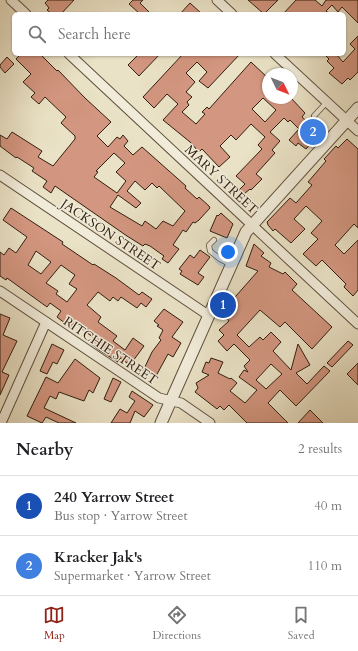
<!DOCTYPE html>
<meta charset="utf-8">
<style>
body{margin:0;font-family:Cardo,serif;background:#f2f2f2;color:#202124}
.compass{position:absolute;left:262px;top:68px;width:36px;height:36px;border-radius:50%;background:#fff;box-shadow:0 1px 3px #0004;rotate:133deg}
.you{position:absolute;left:228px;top:252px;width:14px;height:14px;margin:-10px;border:3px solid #fff;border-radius:50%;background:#1a73e8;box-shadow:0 0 0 6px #1a73e833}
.badge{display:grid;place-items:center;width:26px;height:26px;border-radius:50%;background:#8f2418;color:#fff;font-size:13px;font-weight:700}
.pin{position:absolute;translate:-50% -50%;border:2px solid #fff;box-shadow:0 1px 4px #0006}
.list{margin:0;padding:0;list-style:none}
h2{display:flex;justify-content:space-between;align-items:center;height:52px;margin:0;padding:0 16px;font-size:17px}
h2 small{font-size:13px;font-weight:400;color:#757577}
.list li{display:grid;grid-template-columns:26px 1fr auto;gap:12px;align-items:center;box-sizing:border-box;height:60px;padding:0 16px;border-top:1px solid #e0e0e0}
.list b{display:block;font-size:15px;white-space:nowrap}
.list p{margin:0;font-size:13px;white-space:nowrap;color:#757577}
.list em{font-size:13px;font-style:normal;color:#757577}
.icon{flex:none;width:22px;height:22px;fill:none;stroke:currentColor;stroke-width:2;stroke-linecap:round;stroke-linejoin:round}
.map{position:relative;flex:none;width:358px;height:423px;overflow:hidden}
.search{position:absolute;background:#fff;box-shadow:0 1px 3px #0004;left:12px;right:12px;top:12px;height:44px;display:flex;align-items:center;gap:10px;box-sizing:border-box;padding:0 14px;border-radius:6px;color:#757577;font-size:15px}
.sheet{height:172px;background:#fff}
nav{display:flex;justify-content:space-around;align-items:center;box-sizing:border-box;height:56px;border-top:1px solid #e0e0e0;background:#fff;font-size:11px;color:#757577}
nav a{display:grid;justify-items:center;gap:2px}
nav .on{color:#8f2418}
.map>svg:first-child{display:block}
.building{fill:#d39680;stroke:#311e0f;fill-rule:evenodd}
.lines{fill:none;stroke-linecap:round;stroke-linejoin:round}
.service-casing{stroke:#5f4f3d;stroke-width:6}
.minor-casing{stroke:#5f4f3d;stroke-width:11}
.tertiary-casing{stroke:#5f4f3d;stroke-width:13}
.service{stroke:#f1ecda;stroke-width:4.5}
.minor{stroke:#f1ecda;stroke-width:9}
.tertiary{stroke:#f1ecda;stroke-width:11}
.labels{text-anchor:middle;stroke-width:3;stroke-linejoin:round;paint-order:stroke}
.street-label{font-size:13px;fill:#311e0f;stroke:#f1ecda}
</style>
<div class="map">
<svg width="358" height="423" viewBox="0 0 358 423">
<rect width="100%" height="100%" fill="#eae2c6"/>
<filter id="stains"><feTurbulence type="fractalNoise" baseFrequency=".005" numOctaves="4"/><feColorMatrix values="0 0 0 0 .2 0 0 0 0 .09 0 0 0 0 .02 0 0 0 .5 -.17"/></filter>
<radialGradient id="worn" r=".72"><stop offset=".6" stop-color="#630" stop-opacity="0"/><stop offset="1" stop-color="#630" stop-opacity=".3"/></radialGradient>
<g class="building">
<path d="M48,0H74L61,14H52L47,10L49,8L45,3Z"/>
<path d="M133,0H143L140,3L151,14H140L129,4Z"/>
<path d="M248,0H278L264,14Z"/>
<path d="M296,0H315L322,6L326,0H358V23L342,7L338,12L332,5L326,11L330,14H283Z"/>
<path d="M190,3L202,14H180Z"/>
<path d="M358,36V72L350,80L348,78L342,84L329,73L334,68L327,61L329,59L324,54H336L343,62L355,49L350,44Z"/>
<path d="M21,54H40L57,71L58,70L85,98L111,122L97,136L108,147L117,137L120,139L123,135L128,141L124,146L133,155L142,147L186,186L185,188L197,199L199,197L209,206L210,208L199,220L195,223L193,222L186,232L183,230L173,245L179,249L168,263L162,259L164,256L150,246L145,244L143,246L127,236L55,186L51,193L43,187L47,181L32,171L34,168L17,157L16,158L0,146V135L7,139L12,132L42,151L38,157L53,166L75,139V136L61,123L66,117L45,97L39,104L31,97L35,93L23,82L31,74L16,59ZM114,153L125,163L116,172L126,181L117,193L94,177L98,172L96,171ZM135,181L145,190L152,183L157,188L159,186L185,211L173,226L163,221L156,229L145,221L142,226L110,207L118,195L136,208L141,203L127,191Z"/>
<path d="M139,54H160L139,76L128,65Z"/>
<path d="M183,54H240L208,88L199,81L207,72L197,62L186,73L195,82L186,92L192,97L187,102L189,105L182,112L196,124L205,114L202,112L207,107L209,109L251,62L268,78V98H291L305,113L302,117L313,127L316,124L321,131L306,149L298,143L296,146L289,140L299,129L290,120L288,122L284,118L270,132L280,141L272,150L275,153L256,174L262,179L251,190L250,189L244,194L239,190L245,184L236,176L262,149L258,145L265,137L251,124L236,140L231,135L220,146L230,157L219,167L202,149L199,152L190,142L163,120L178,104L167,94L154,108L143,97ZM263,98L276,110L265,122L252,109Z"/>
<path d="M7,57L14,64L5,73L0,67V65Z"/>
<path d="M347,139L358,149V228L354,224L335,245L344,254L358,240V290L353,296L344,287L346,284L322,260L316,266L303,254L318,239L311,233L322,221L306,206L294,219L305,229L291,243L275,229L273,231L268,225L267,222L290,198L296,203L312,185L308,182L326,161L324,159L336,146L338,148Z"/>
<path d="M11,208L63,242L62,244L93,265L94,264L116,278L139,295L142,292L152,299L146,307L141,303L137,308L121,297L118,301L113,297L110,301L98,292L87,305L101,317L98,322L117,336L113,341L125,350L133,338L144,346L130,365L120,358L118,362L99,350L90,343L94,338L74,323L71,328L57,317L61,311L50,303L47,307L7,278L6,280L0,276V252L4,255L9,248L16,253L27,237L3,220ZM36,251L51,262L41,274L28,265ZM61,265L75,275L69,284L77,289L67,302L56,294L58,291L46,283Z"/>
<path d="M221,213L233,224L227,238L210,231L217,215L218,216Z"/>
<path d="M254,244L264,253L261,256L271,263L269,267L283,274L285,272L297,284L292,290L332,327L312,349L285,322L280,327L260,310L237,335L249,347L260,337L263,340L271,332L281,342L273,351L291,370L298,344L310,365L296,373L307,384L324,366L330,371L296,406L280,390L268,403L288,423H247L229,405L224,410L220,406L217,409L195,392L198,388L196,383L209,375L202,372L206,362L209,363L211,358L223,362L218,373L230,379L231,378L237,383L230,391L245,403L257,390L239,377L244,370L248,372L244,366L250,360L234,344L227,351L218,341L224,335L219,330L229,321L226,317L233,310L228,305L258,271L246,266ZM271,364L282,374L266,389L256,380Z"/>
<path d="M200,250L210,257L198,273L204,277L198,285L180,274L182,271L179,269L190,255L194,258Z"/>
<path d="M164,309L183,322L172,337L181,343L173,357L168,354L156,376L143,371L152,352L161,340L159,338L163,330L157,326L159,325L154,321Z"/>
<path d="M0,314L10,318L3,335L17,341L2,372L9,375L0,395Z"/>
<path d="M348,341L353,345L332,367L327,363Z"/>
<path d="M52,344L64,350L57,364L53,362L47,374L40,371Z"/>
<path d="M75,359L100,378L93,393L89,390L84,401L59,392L56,399L50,396L44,408L76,423H59L46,417L42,423L27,416L46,377L58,383Z"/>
<path d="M358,363V385L347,374Z"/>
<path d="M113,378L121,382L111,402L104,399Z"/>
<path d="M132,391L153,405L144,417L135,411L130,423H111L120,409L127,413L135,401L129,397Z"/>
<path d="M310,410L323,423H298Z"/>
</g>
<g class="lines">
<g class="service-casing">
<g id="service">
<path d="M314,116L327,102"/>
<path d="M214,240L209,245L210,251L220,259L230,264"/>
</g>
</g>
<g class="minor-casing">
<g id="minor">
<path d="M11,0L26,14"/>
<path d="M217,0L232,14"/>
<path d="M69,54L358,324"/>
<path d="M275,54L358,131"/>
<path d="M0,175L208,315"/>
<path d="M0,291L159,398L181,403L210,423"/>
<path d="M1,423L46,322"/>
</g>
</g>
<g class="tertiary-casing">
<path id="tertiary" d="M161,423L246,232L358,108"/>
</g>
<use href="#service" class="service"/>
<use href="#minor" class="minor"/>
<use href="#tertiary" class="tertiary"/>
</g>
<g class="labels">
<g class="street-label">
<text transform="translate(222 179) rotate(43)" y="5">MARY STREET</text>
<text transform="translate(111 234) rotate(34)" y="5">JACKSON STREET</text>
<text transform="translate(111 350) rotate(34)" y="5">RITCHIE STREET</text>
</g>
</g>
<rect width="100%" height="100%" filter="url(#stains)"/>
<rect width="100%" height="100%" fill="url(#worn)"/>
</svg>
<svg class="compass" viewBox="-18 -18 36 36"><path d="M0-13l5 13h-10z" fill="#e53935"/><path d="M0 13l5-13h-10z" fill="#757577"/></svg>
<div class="you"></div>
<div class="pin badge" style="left:223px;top:305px;background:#1a4fb4">1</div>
<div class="pin badge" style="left:313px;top:132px;background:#3f7fe0">2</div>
<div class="search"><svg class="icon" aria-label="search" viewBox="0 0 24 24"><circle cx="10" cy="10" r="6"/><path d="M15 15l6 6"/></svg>Search here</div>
</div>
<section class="sheet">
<h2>Nearby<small>2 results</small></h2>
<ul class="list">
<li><span class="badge" style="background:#1a4fb4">1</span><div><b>240 Yarrow Street</b><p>Bus stop · Yarrow Street</p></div><em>40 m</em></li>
<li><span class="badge" style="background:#3f7fe0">2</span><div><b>Kracker Jak's</b><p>Supermarket · Yarrow Street</p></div><em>110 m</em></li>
</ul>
</section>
<nav>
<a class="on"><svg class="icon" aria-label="map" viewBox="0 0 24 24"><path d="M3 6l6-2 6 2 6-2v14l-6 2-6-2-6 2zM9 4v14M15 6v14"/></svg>Map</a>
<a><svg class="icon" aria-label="directions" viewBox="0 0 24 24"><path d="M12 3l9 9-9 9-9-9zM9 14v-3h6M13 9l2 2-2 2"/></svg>Directions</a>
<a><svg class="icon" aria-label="saved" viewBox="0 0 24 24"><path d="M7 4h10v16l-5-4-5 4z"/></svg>Saved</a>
</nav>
